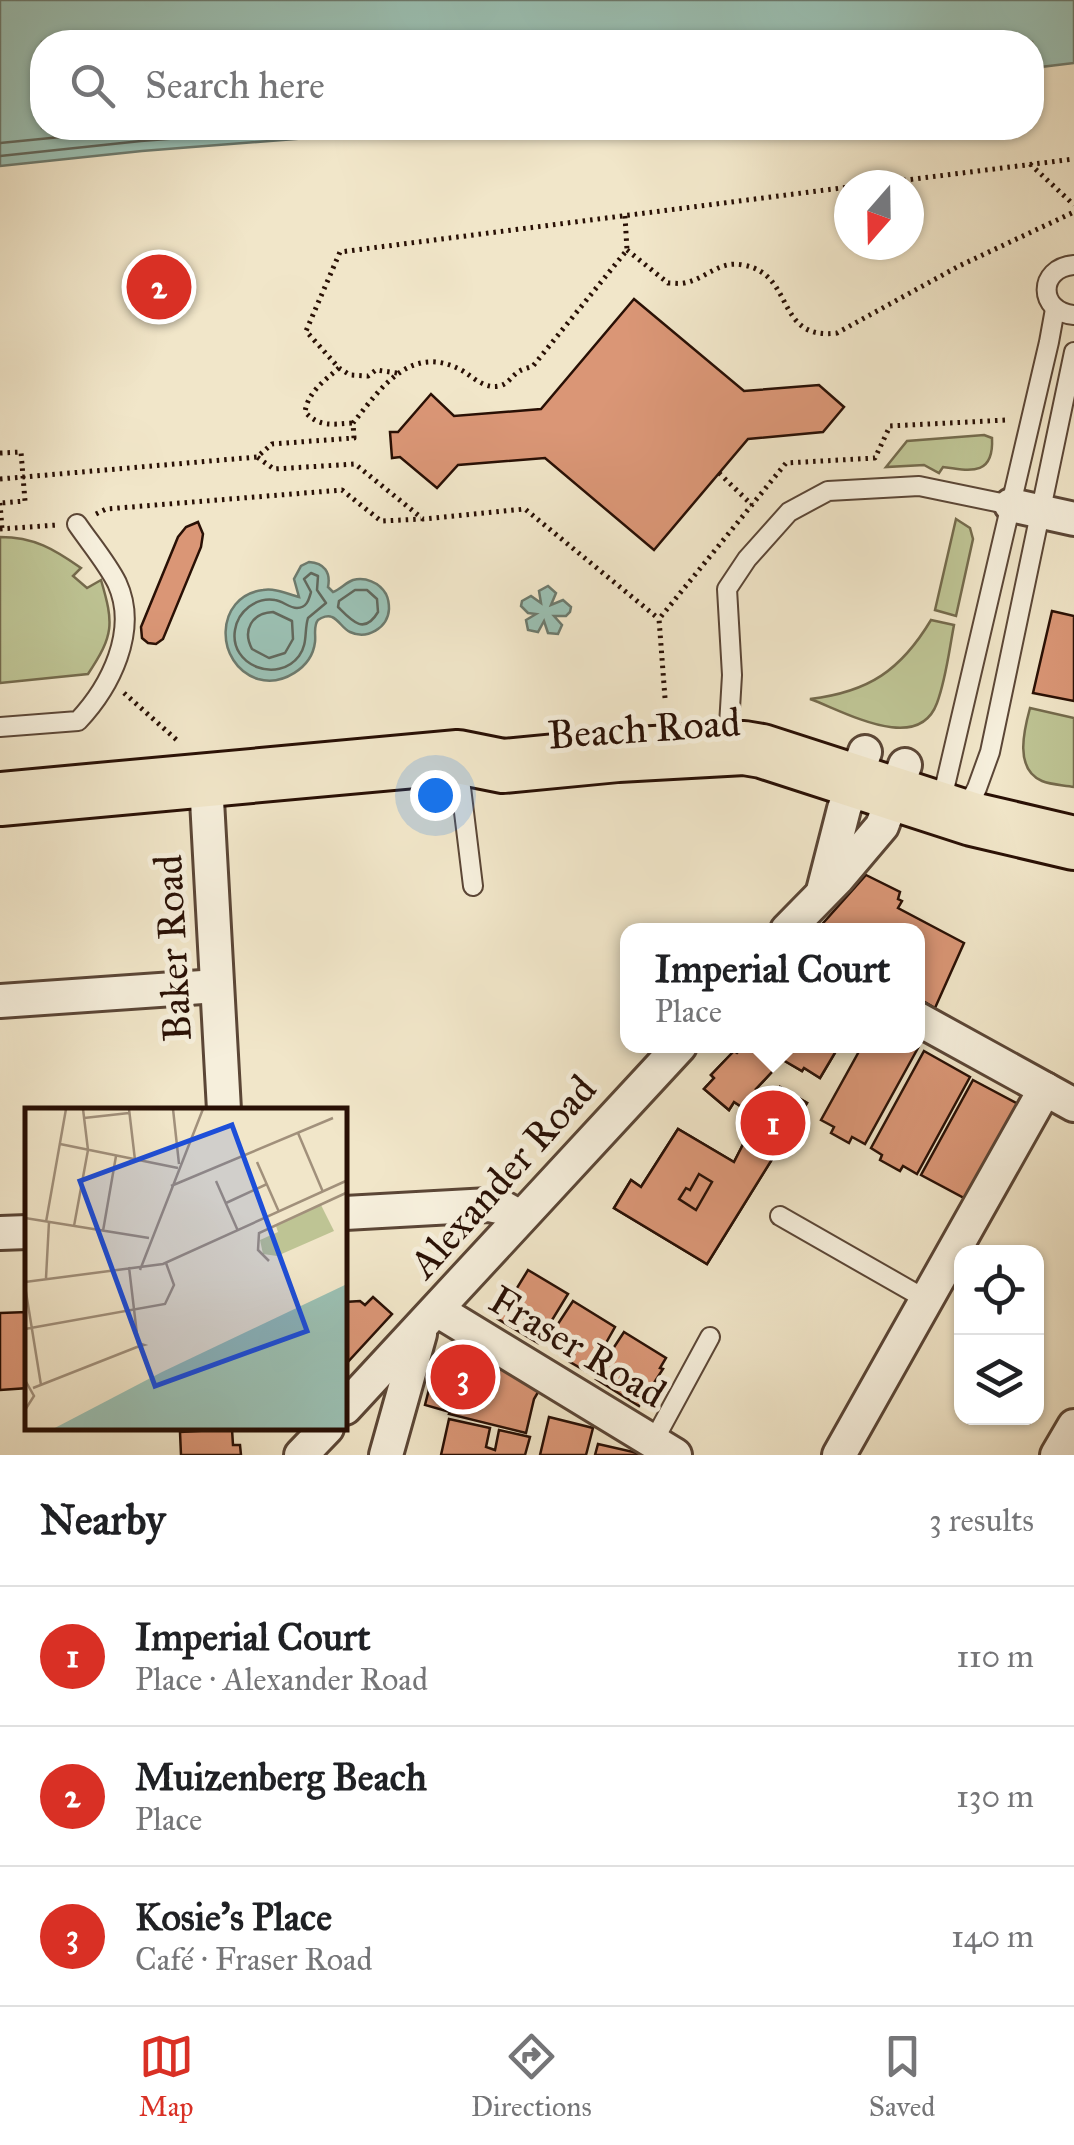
<!DOCTYPE html>
<meta charset="utf-8">
<style>
body{margin:0;font-family:"IM FELL Great Primer",serif;background:#f2f2f2;color:#202124}
.controls{position:absolute;right:30px;bottom:30px;display:grid;overflow:hidden;border-radius:20px;box-shadow:0 2px 8px #0004}
.controls button{width:90px;height:90px;display:grid;place-items:center;padding:0;border:0;border-bottom:2px solid #e0e0e0;background:#fff;color:#202124;font:50px sans-serif}
.compass{position:absolute;left:834px;top:170px;width:90px;height:90px;border-radius:50%;background:#fff;box-shadow:0 2px 8px #0004;rotate:200deg}
.you{position:absolute;left:435px;top:795px;width:35px;height:35px;margin:-25px;border:8px solid #fff;border-radius:50%;background:#1a73e8;box-shadow:0 0 0 15px #1a73e833}
.badge{display:grid;place-items:center;width:65px;height:65px;border-radius:50%;background:#d93025;color:#fff;font-size:32px;font-weight:700}
.pin{position:absolute;translate:-50% -50%;border:5px solid #fff;box-shadow:0 2px 10px #0006}
.popup{position:absolute;left:620px;top:923px;width:305px;height:130px;box-sizing:border-box;display:grid;place-content:center;border-radius:20px;background:#fff;filter:drop-shadow(0 2px 8px #0005);font-size:32px;white-space:nowrap;color:#757577}
.popup b{font-size:38px;color:#202124}
.popup::after{content:'';position:absolute;left:50%;top:100%;margin-left:-20px;border:20px solid transparent;border-top-color:#fff}
.list{margin:0;padding:0;list-style:none}
h2{display:flex;justify-content:space-between;align-items:center;height:130px;margin:0;padding:0 40px;font-size:42px}
h2 small{font-size:32px;font-weight:400;color:#757577}
.list li{display:grid;grid-template-columns:65px 1fr auto;gap:30px;align-items:center;box-sizing:border-box;height:140px;padding:0 40px;border-top:2px solid #e0e0e0}
.list b{display:block;font-size:38px;white-space:nowrap}
.list p{margin:0;font-size:32px;white-space:nowrap;color:#757577}
.list em{font-size:32px;font-style:normal;color:#757577}
.icon{flex:none;width:55px;height:55px;fill:none;stroke:currentColor;stroke-width:2;stroke-linecap:round;stroke-linejoin:round}
.map{position:relative;flex:none;width:1074px;height:1455px;overflow:hidden}
.search{position:absolute;background:#fff;box-shadow:0 2px 8px #0004;left:30px;right:30px;top:30px;height:110px;display:flex;align-items:center;gap:25px;box-sizing:border-box;padding:0 35px;border-radius:40px;color:#757577;font-size:38px}
.sheet{height:550px;background:#fff}
nav{display:flex;justify-content:space-around;align-items:center;box-sizing:border-box;height:140px;border-top:2px solid #e0e0e0;background:#fff;font-size:28px;color:#757577}
nav a{display:grid;justify-items:center;gap:5px}
nav .on{color:#d93025}
.map>svg:first-child{display:block}
.green{fill:#bec494;stroke:#746a4c;stroke-width:2.5}
.water{fill:#9bc0b3;stroke:#6d7a6d;stroke-width:2.5}
.lines{fill:none;stroke-linecap:round;stroke-linejoin:round}
.shore{stroke:#62685c;stroke-width:2.5}
.building{fill:#da9676;stroke:#291005;stroke-width:2.5;fill-rule:evenodd}
.service-casing{stroke:#5b4636;stroke-width:22}
.minor-casing{stroke:#5b4636;stroke-width:38}
.primary-casing{stroke:#291005;stroke-width:58}
.path{stroke:#291005;stroke-width:5;stroke-dasharray:2.5 5;stroke-linecap:butt}
.service{stroke:#f6efdc;stroke-width:18}
.minor{stroke:#f6efdc;stroke-width:32}
.primary{stroke:#f1e6c9;stroke-width:52}
.path-bridge{stroke:#291005;stroke-width:5;stroke-dasharray:2.5 5;stroke-linecap:butt}
.labels{text-anchor:middle;stroke-width:10;stroke-linejoin:round;paint-order:stroke}
.street-label{font-size:40px;fill:#291005;stroke:#f6efdc}
.inset-road{fill:none;stroke:#a1907b;stroke-width:2.5}
.view{fill:#1d4ed8;fill-opacity:0.15;stroke:#1d4ed8;stroke-width:5}
.inset-edge{fill:none;stroke:#291005;stroke-width:5}
</style>
<div class="map">
<svg width="1074" height="1455" viewBox="0 0 1074 1455">
<rect width="100%" height="100%" fill="#f1e6c9"/>
<filter id="stains"><feTurbulence type="fractalNoise" baseFrequency=".002" numOctaves="4"/><feColorMatrix values="0 0 0 0 .2 0 0 0 0 .09 0 0 0 0 .02 0 0 0 .5 -.17"/></filter>
<radialGradient id="worn" r=".72"><stop offset=".6" stop-color="#630" stop-opacity="0"/><stop offset="1" stop-color="#630" stop-opacity=".3"/></radialGradient>
<g class="green">
<path d="M984,435L992,438C994,476 971,471 943,467L939,473L924,465L886,467L907,441Z"/>
<path d="M956,519L970,528L973,539L956,616L935,610Z"/>
<path d="M0,537C34,537 54,549 81,568L73,576L87,588L101,580C114,624 114,635 88,674L0,683Z"/>
<path d="M931,620L954,625C949,651 946,679 937,703C918,755 844,711 810,699C869,692 901,670 931,620Z"/>
<path d="M1030,708L1074,718V787C1064,785 1051,785 1042,781C1014,769 1024,730 1030,708Z"/>
</g>
<g class="water">
<path d="M0,0H1074V63L1032,68V42H42V128H436L142,151L0,166Z"/>
<path d="M309,562C324,563 331,572 328,587L333,592C341,589 345,583 353,580C365,577 379,582 386,594C388,598 389,604 389,609C388,628 367,640 350,632C343,629 339,620 332,617C328,615 322,617 318,620C313,626 316,635 315,642C312,668 282,686 258,679C214,665 214,596 263,590C276,588 287,594 299,597L294,579L301,566Z"/>
<path d="M548,586L556,593L551,605L563,600L571,607L570,612L566,616H554L562,625L558,634L548,633L544,621L538,632L528,630L526,620L536,614L528,613L521,606L522,601L531,596L541,603L539,591Z"/>
</g>
<g class="lines">
<g class="shore">
<path d="M0,143L152,128"/>
<path d="M0,156L141,141L310,128"/>
<path d="M311,573L318,576L317,590L326,603L308,618C304,631 308,644 299,656C278,684 229,666 235,630C238,611 256,597 275,600C283,601 289,608 297,608C307,608 309,599 311,592L304,579Z"/>
<path d="M355,590H367L377,599L378,612C364,636 351,620 338,607L339,601Z"/>
<path d="M273,612L292,621L293,639L285,653L269,658L252,649C242,630 252,613 273,612Z"/>
</g>
</g>
<g class="building">
<path d="M634,299L744,391L819,385L844,407L823,432L748,439L654,550L545,458L458,465L437,488L400,457L392,458L390,432H398L431,394L454,416L541,409Z"/>
<path d="M198,522L203,534L201,547L163,639L156,644L148,643L142,638L141,627L178,537L186,527Z"/>
<path d="M1052,611L1074,616V701L1033,693Z"/>
<path d="M866,875L900,892L898,899L902,901L898,908L964,943L935,1008L918,998V930H817Z"/>
<path d="M744,1046H839L820,1078L804,1068L802,1071L783,1060L756,1089L768,1096L772,1091L777,1093L780,1087L807,1103L707,1264L614,1208L631,1180L641,1187L678,1129L734,1162L757,1117L734,1102L729,1110L704,1089L714,1078L711,1075L734,1051L737,1053ZM699,1174L712,1182L696,1210L679,1199L686,1188L690,1190Z"/>
<path d="M744,1046H839L820,1078L804,1068L802,1071L783,1060L756,1089L768,1096L772,1091L777,1093L780,1087L807,1103L707,1264L614,1208L631,1180L641,1187L678,1129L734,1162L757,1117L734,1102L729,1110L704,1089L714,1078L711,1075L734,1051L737,1053Z"/>
<path d="M862,1046H913L918,1048L865,1144L852,1137L849,1143L831,1133L834,1127L821,1120Z"/>
<path d="M924,1051L970,1077L917,1174L903,1166L900,1171L880,1160L882,1155L871,1148Z"/>
<path d="M973,1080L1018,1104L966,1199L921,1175Z"/>
<path d="M699,1174L712,1182L696,1210L679,1199L686,1188L690,1190Z"/>
<path d="M528,1270L568,1294L538,1343L498,1319Z"/>
<path d="M373,1297L392,1314L345,1365V1302L360,1301L365,1305Z"/>
<path d="M573,1301L615,1327L589,1373L570,1362L574,1355L548,1339Z"/>
<path d="M27,1312L28,1388L0,1390V1313Z"/>
<path d="M624,1332L666,1358L660,1368L663,1369L639,1406L596,1379L599,1374L597,1373Z"/>
<path d="M462,1340L540,1389L534,1399L526,1433L449,1414L450,1412L425,1405L436,1362Z"/>
<path d="M549,1417L593,1428L586,1455H540Z"/>
<path d="M449,1419L490,1428L486,1447L495,1450L499,1430L530,1437L525,1455H441Z"/>
<path d="M232,1429L233,1445H240L241,1455H181L180,1432Z"/>
<path d="M598,1444L642,1454V1455H595Z"/>
</g>
<g class="lines">
<g class="service-casing">
<g id="service">
<path d="M1074,265C1037,268 1038,312 1074,315"/>
<path d="M0,727L78,721C110,687 139,631 117,583C107,563 90,543 77,524"/>
<path d="M728,742L732,675L727,589L747,559L789,512L828,491L919,486L1011,505"/>
<path d="M458,763L473,886"/>
<path d="M941,803L1049,342L1055,309"/>
<path d="M964,813L977,788L990,752L1074,352"/>
<path d="M780,1216L927,1300"/>
<path d="M653,1442L710,1337"/>
</g>
</g>
<g class="minor-casing">
<g id="minor">
<path d="M1011,505L1074,519"/>
<path d="M206,782L224,1110"/>
<path d="M823,891L844,809L865,752"/>
<path d="M787,930L838,878L882,826L905,765"/>
<path d="M0,1001L217,986"/>
<path d="M918,1019L1074,1105"/>
<path d="M345,1213L489,1205L504,1208L520,1217"/>
<path d="M0,1233L28,1232"/>
<path d="M437,1310L675,1455"/>
<path d="M345,1408L680,1046"/>
<path d="M301,1455L327,1428"/>
<path d="M386,1455L420,1334"/>
<path d="M839,1455L1045,1089"/>
<path d="M1057,1455L1074,1426"/>
</g>
</g>
<g class="primary-casing">
<path id="primary" d="M0,799L458,757L503,766L618,755L744,748L762,751L972,819L1074,843"/>
</g>
<g class="path">
<path d="M1030,164L1074,205"/>
<path d="M866,185L1074,159"/>
<path d="M625,216L627,250L533,366C528,368 522,369 518,372C511,377 508,384 499,386C485,389 474,378 463,371C411,342 381,388 353,423L354,438L272,444L257,457L274,469L355,464L423,519L525,509L659,619"/>
<path d="M627,250L668,283C673,283 679,284 684,283C706,279 719,260 743,265C796,274 774,341 837,333L959,266L1074,212"/>
<path d="M339,368C324,381 308,392 305,412C320,428 333,424 353,423"/>
<path d="M397,373L376,370L368,376L350,375L339,368L306,331L340,252L849,187"/>
<path d="M0,453L21,452L25,501L1,503"/>
<path d="M719,473L752,505"/>
<path d="M0,503L2,529"/>
<path d="M96,514L106,509L342,490L381,521L421,519"/>
<path d="M0,529L57,525"/>
<path d="M124,693L179,742"/>
<path d="M665,698L659,619L786,463L875,458L890,426L1007,420"/>
</g>
<use href="#service" class="service"/>
<use href="#minor" class="minor"/>
<use href="#primary" class="primary"/>
<path class="path-bridge" d="M0,479L257,457"/>
</g>
<g class="labels">
<g class="street-label">
<text transform="translate(644 728) rotate(-4)" y="14">Beach Road</text>
<text transform="translate(172 948) rotate(-93)" y="14">Baker Road</text>
<text transform="translate(502 1176) rotate(-48)" y="14">Alexander Road</text>
<text transform="translate(578 1346) rotate(31)" y="14">Fraser Road</text>
</g>
</g>
<g transform="translate(25 1108)">
<rect width="322" height="322" fill="#f1e6c9"/>
<path d="M296,97L309,123L252,148L238,146L235,132L253,124L251,118Z" fill="#bec494"/>
<path d="M322,176V322H26L137,264Z" fill="#9bc0b3"/>
<path class="inset-road" d="M104,1L110,52M148,1L154,56M59,10L104,5M273,25L298,84M35,36L153,60M232,54L254,104M191,73L213,123M146,78L308,10M201,95L242,76M0,110L124,130M21,114L41,1M49,118L63,42L58,1M78,123L91,48M244,153L233,142L234,125L323,84M104,159L113,235L119,237L112,239M115,162L178,1M21,170L24,114M0,174L138,156L323,72M0,178L16,277M0,221L140,196L149,177L141,155M0,272L9,288L0,302M8,280L112,239"/>
<path class="view" d="M207,17L282,223L130,278L55,73Z"/>
<rect width="322" height="322" class="inset-edge"/>
</g>
<rect width="100%" height="100%" filter="url(#stains)"/>
<rect width="100%" height="100%" fill="url(#worn)"/>
</svg>
<div class="controls">
<button><svg class="icon" aria-label="locate" viewBox="0 0 24 24"><circle cx="12" cy="12" r="6"/><path d="M12 2v4M12 18v4M2 12h4M18 12h4"/></svg></button>
<button><svg class="icon" aria-label="layers" viewBox="0 0 24 24"><path d="M12 4l9 5-9 5-9-5zM3 14l9 5 9-5"/></svg></button>
</div>
<svg class="compass" viewBox="-18 -18 36 36"><path d="M0-13l5 13h-10z" fill="#e53935"/><path d="M0 13l5-13h-10z" fill="#757577"/></svg>
<div class="you"></div>
<div class="pin badge" style="left:773px;top:1123px">1</div>
<div class="popup"><b>Imperial Court</b>Place</div>
<div class="pin badge" style="left:159px;top:287px">2</div>
<div class="pin badge" style="left:463px;top:1377px">3</div>
<div class="search"><svg class="icon" aria-label="search" viewBox="0 0 24 24"><circle cx="10" cy="10" r="6"/><path d="M15 15l6 6"/></svg>Search here</div>
</div>
<section class="sheet">
<h2>Nearby<small>3 results</small></h2>
<ul class="list">
<li><span class="badge">1</span><div><b>Imperial Court</b><p>Place · Alexander Road</p></div><em>110 m</em></li>
<li><span class="badge">2</span><div><b>Muizenberg Beach</b><p>Place</p></div><em>130 m</em></li>
<li><span class="badge">3</span><div><b>Kosie's Place</b><p>Café · Fraser Road</p></div><em>140 m</em></li>
</ul>
</section>
<nav>
<a class="on"><svg class="icon" aria-label="map" viewBox="0 0 24 24"><path d="M3 6l6-2 6 2 6-2v14l-6 2-6-2-6 2zM9 4v14M15 6v14"/></svg>Map</a>
<a><svg class="icon" aria-label="directions" viewBox="0 0 24 24"><path d="M12 3l9 9-9 9-9-9zM9 14v-3h6M13 9l2 2-2 2"/></svg>Directions</a>
<a><svg class="icon" aria-label="saved" viewBox="0 0 24 24"><path d="M7 4h10v16l-5-4-5 4z"/></svg>Saved</a>
</nav>
